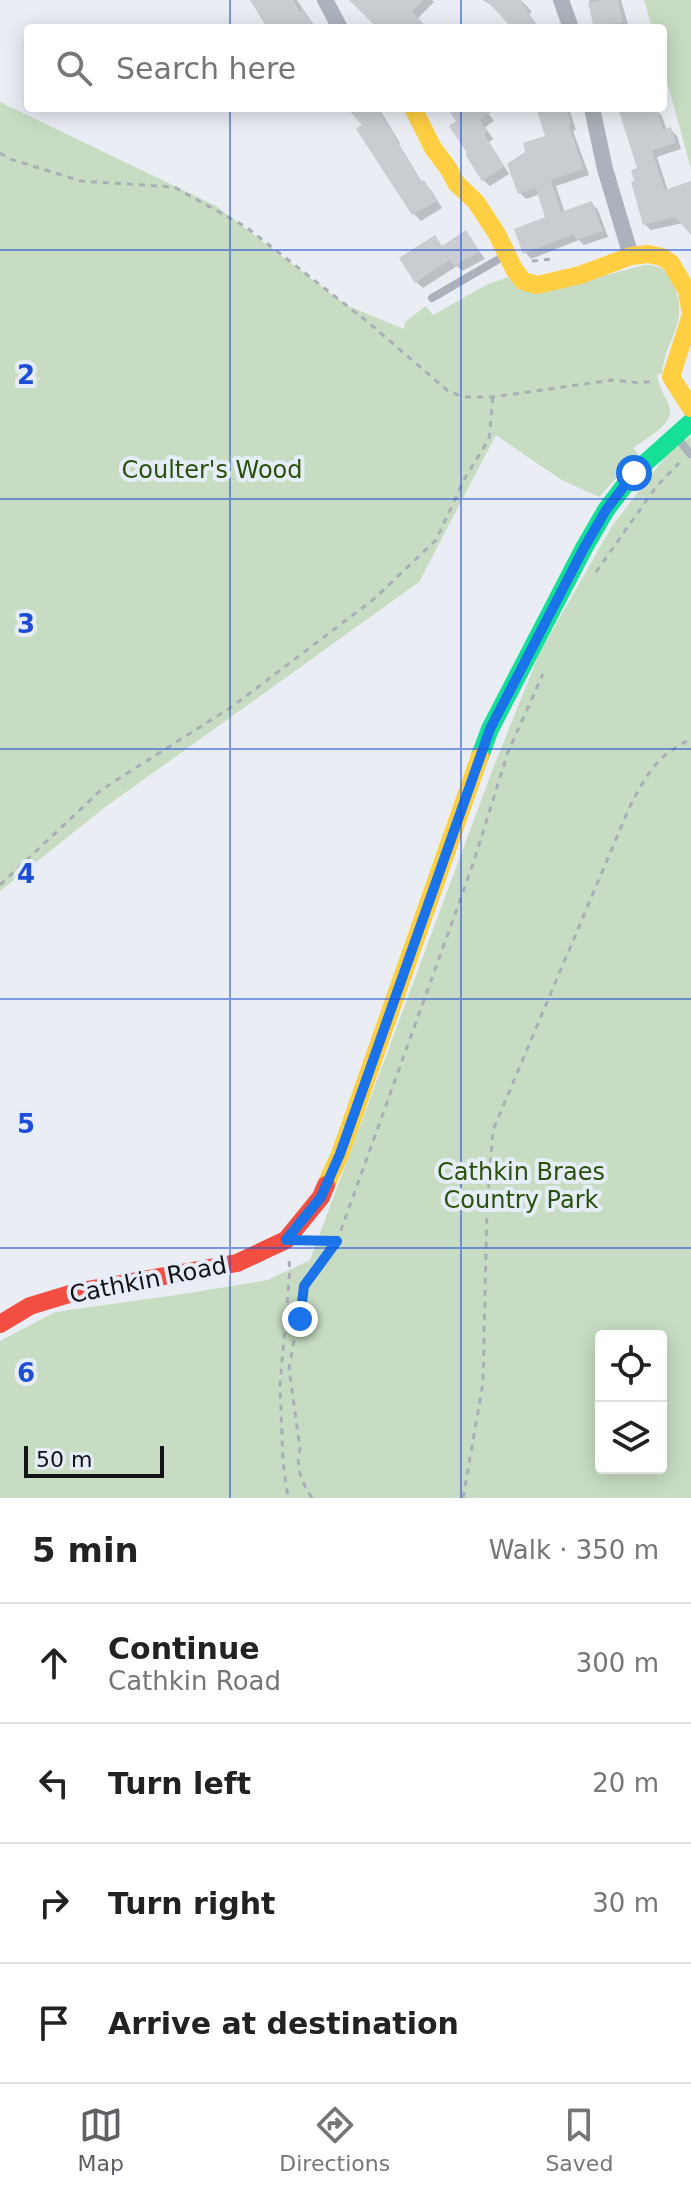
<!DOCTYPE html>
<meta charset="utf-8">
<style>
body{margin:0;font-family:"DejaVu Sans",sans-serif;background:#f6f6f6;color:#222}
.controls{position:absolute;right:24px;bottom:24px;display:grid;overflow:hidden;border-radius:8px;box-shadow:0 4px 20px #0003}
.controls button{width:72px;height:72px;display:grid;place-items:center;padding:0;border:0;border-bottom:2px solid #e0e0e0;background:#fff;color:#222;font:40px sans-serif}
.scale{position:absolute;left:24px;bottom:20px;width:140px;box-sizing:border-box;padding-left:8px;border:4px solid #111317;border-top:0;font-size:22px;line-height:28px;white-space:nowrap;color:#111317;-webkit-text-stroke:6px #e6edf8;paint-order:stroke}
.stop{position:absolute;width:24px;height:24px;margin:-18px;border:6px solid #1a73e8;border-radius:50%;background:#fff}
.stop.end{background:#1a73e8;border-color:#fff;box-shadow:0 2px 8px #0008}
.list{margin:0;padding:0;list-style:none}
h2{display:flex;justify-content:space-between;align-items:center;height:104px;margin:0;padding:0 32px;font-size:34px}
h2 small{font-size:26px;font-weight:400;color:#767676}
.list li{display:grid;grid-template-columns:52px 1fr auto;gap:24px;align-items:center;box-sizing:border-box;height:120px;padding:0 32px;border-top:2px solid #e0e0e0}
.list b{display:block;font-size:30px;white-space:nowrap}
.list p{margin:0;font-size:26px;white-space:nowrap;color:#767676}
.list em{font-size:26px;font-style:normal;color:#767676}
.icon{flex:none;width:44px;height:44px;fill:none;stroke:currentColor;stroke-width:2;stroke-linecap:round;stroke-linejoin:round}
.map{position:relative;flex:none;width:691px;height:1498px;overflow:hidden}
.search{position:absolute;background:#fff;box-shadow:0 4px 20px #0003;left:24px;right:24px;top:24px;height:88px;display:flex;align-items:center;gap:20px;box-sizing:border-box;padding:0 28px;border-radius:8px;color:#767676;font-size:30px}
.sheet{height:584px;background:#fff}
nav{display:flex;justify-content:space-around;align-items:center;box-sizing:border-box;height:112px;border-top:2px solid #e0e0e0;background:#fff;font-size:22px;color:#767676}
nav a{display:grid;justify-items:center;gap:4px}
nav .on{color:#5d6064}
.map>svg:first-child{display:block}
.green{fill:#c8dcc3;fill-rule:evenodd}
.shadow{fill:#0003}
.building{fill:#c9ccd1}
.lines{fill:none;stroke-linecap:round;stroke-linejoin:round}
.path{stroke:#aaafb6;stroke-width:3;stroke-dasharray:6 6;stroke-linecap:butt}
.lane{stroke:#acb2bb;stroke-width:8}
.street{stroke:#acb2bb;stroke-width:16}
.fast{stroke:#16e098;stroke-width:18}
.slow{stroke:#ffcf43;stroke-width:18}
.jam{stroke:#f24e42;stroke-width:18}
.route{stroke:#1a73e8;stroke-width:10}
.grid{fill:none;stroke:#1d4ed8;stroke-width:2;stroke-opacity:0.55}
.labels{text-anchor:middle;stroke-width:8;stroke-linejoin:round;paint-order:stroke}
.park-label{font-size:24px;fill:#29510a;stroke:#e6edf8}
.street-label{font-size:24px;fill:#111317;stroke:#e6edf8}
.grid-label{font-size:26px;text-anchor:middle;font-weight:bold;fill:#1d4ed8;stroke:#e6edf8;stroke-width:8;stroke-linejoin:round;paint-order:stroke}
</style>
<div class="map">
<svg width="691" height="1498" viewBox="0 0 691 1498">
<rect width="100%" height="100%" fill="#eaeef4"/>
<g class="green">
<path d="M644,0H691V169L663,67V28H652Z"/>
<path d="M0,102L216,206L346,305L404,329L405,322L426,306L433,315L488,284L509,277L537,294L644,265C660,265 668,269 674,285C690,323 665,339 662,373L657,375C659,387 665,395 669,406C677,423 645,439 633,448L638,454L599,497L560,479L496,435L419,582L104,808L0,891Z"/>
<path d="M691,436V1498H0V1341L55,1312L176,1295L268,1280L310,1260L492,771L539,654L612,526L669,452ZM601,1336H661V1468H601Z"/>
</g>
<g class="shadow">
<path d="M252,0H297L316,28H269Z"/>
<path d="M403,0H432L434,2L417,19L425,28H379Z"/>
<path d="M483,0H521L532,12L529,14L539,28H515L497,9Z"/>
<path d="M589,0H621L629,28H597Z"/>
<path d="M349,108H382L380,110L400,143L399,144L423,184L431,190L442,208L421,221L414,214L365,125Z"/>
<path d="M450,108H484L494,121L485,127L493,139L489,142L509,174L490,186L483,180L458,122Z"/>
<path d="M543,108H569L576,130L573,131L589,175L556,186L565,213L592,204L598,210L608,237L584,245L579,240L531,259L525,252L548,218L540,194L526,199L520,193L547,137Z"/>
<path d="M619,108H649L656,110L662,116L667,131L670,129L677,136L681,149L657,157L668,191L691,183V232L683,223L651,230L645,224L639,170Z"/>
<path d="M466,233L485,259L462,271L457,266L423,288L416,282L435,238L443,247Z"/>
</g>
<g class="building">
<path d="M250,0H293L300,12L303,10L315,28H267Z"/>
<path d="M349,0H424L412,11L427,28H377Z"/>
<path d="M486,0H521L538,28H512Z"/>
<path d="M601,0H618L623,22L594,28L588,3Z"/>
<path d="M347,108H378L421,182L424,180L437,201L412,215L356,129L362,125Z"/>
<path d="M447,108H497L480,120L488,131L484,134L504,167L482,181L465,154L467,153L449,126L456,121Z"/>
<path d="M536,108H566L571,124H568L584,169L551,180L561,212L592,201L603,231L576,240L574,234L523,254L514,229L545,217L536,188L518,194L507,164L525,152L523,143L545,136Z"/>
<path d="M618,108H656L663,130L671,127L676,143L652,151L665,190L691,181V235L675,217L643,225L631,182L634,181L631,170L637,168Z"/>
<path d="M466,230L480,252L454,266L450,260L415,283L399,258L435,235L442,246Z"/>
</g>
<g class="lines">
<g class="path">
<path d="M0,153L10,159L81,181L174,187L246,227L369,323L448,391L464,397H493L612,380L640,383L652,381"/>
<path d="M532,261L553,259"/>
<path d="M596,572L656,487L679,463"/>
<path d="M0,885L101,790L233,706L374,599L436,540L465,478L489,439L493,397"/>
<path d="M312,1240L337,1241L472,867L508,752L543,674"/>
<path d="M289,1261L290,1269L280,1385L283,1461L287,1492L290,1498"/>
<path d="M312,1498C302,1482 295,1468 300,1449L289,1368L304,1286L337,1241"/>
<path d="M463,1498L483,1383L487,1206L493,1130L630,806C647,774 657,755 691,739"/>
</g>
<g class="lane">
<path d="M432,298L504,256"/>
<path d="M676,436L690,454"/>
</g>
<g class="street">
<path d="M325,0L340,28"/>
<path d="M561,0L571,28"/>
<path d="M592,108L605,169L631,256"/>
</g>
<path class="fast" d="M480,756L490,729L584,548L606,510L634,473L691,422"/>
<g class="slow">
<path d="M413,108L433,148L448,168L456,183L476,202L497,234L514,269L523,281L537,285L580,275L631,256L648,254L662,257L671,263L687,291L691,315L671,377L691,408"/>
<path d="M326,1185L340,1154L480,756"/>
</g>
<path class="jam" d="M0,1324L30,1306L76,1292L237,1263L286,1240L321,1197L326,1185"/>
</g>
<g class="lines">
<path class="route" d="M300,1319L304,1286L337,1241L286,1240L321,1197L340,1154L490,729L584,548L606,510L634,473"/>
</g>
<path class="grid" d="M230,0V28M461,0V28M230,108V1498M461,108V1498M0,250H691M0,499H691M0,749H691M0,999H691M0,1248H691"/>
<g class="labels">
<g class="park-label">
<text x="212" y="478">Coulter's Wood</text>
<text x="521" y="1180">Cathkin Braes<tspan x="521" dy="28">Country Park</tspan></text>
</g>
<g class="street-label">
<text transform="translate(148 1280) rotate(-11)" y="8">Cathkin Road</text>
</g>
</g>
<g class="grid-label">
<text x="26" y="384">2</text>
<text x="26" y="633">3</text>
<text x="26" y="883">4</text>
<text x="26" y="1133">5</text>
<text x="26" y="1382">6</text>
</g>
</svg>
<div class="controls">
<button><svg class="icon" aria-label="locate" viewBox="0 0 24 24"><circle cx="12" cy="12" r="6"/><path d="M12 2v4M12 18v4M2 12h4M18 12h4"/></svg></button>
<button><svg class="icon" aria-label="layers" viewBox="0 0 24 24"><path d="M12 4l9 5-9 5-9-5zM3 14l9 5 9-5"/></svg></button>
</div>
<div class="scale">50 m</div>
<div class="stop" style="left:634px;top:473px"></div>
<div class="stop end" style="left:300px;top:1319px"></div>
<div class="search"><svg class="icon" aria-label="search" viewBox="0 0 24 24"><circle cx="10" cy="10" r="6"/><path d="M15 15l6 6"/></svg>Search here</div>
</div>
<section class="sheet">
<h2>5 min<small>Walk · 350 m</small></h2>
<ul class="list">
<li><svg class="icon" aria-label="ahead" viewBox="0 0 24 24"><path d="M12 20V5M6 11l6-6 6 6"/></svg><div><b>Continue</b><p>Cathkin Road</p></div><em>300 m</em></li>
<li><svg class="icon" aria-label="left" viewBox="0 0 24 24"><path d="M17 20v-9H6M10 6l-5 5 5 5"/></svg><div><b>Turn left</b></div><em>20 m</em></li>
<li><svg class="icon" aria-label="right" viewBox="0 0 24 24"><path d="M7 20v-9h11M14 6l5 5-5 5"/></svg><div><b>Turn right</b></div><em>30 m</em></li>
<li><svg class="icon" aria-label="arrive" viewBox="0 0 24 24"><path d="M6 21V4h12l-3 4 3 4H6"/></svg><div><b>Arrive at destination</b></div></li>
</ul>
</section>
<nav>
<a class="on"><svg class="icon" aria-label="map" viewBox="0 0 24 24"><path d="M3 6l6-2 6 2 6-2v14l-6 2-6-2-6 2zM9 4v14M15 6v14"/></svg>Map</a>
<a><svg class="icon" aria-label="directions" viewBox="0 0 24 24"><path d="M12 3l9 9-9 9-9-9zM9 14v-3h6M13 9l2 2-2 2"/></svg>Directions</a>
<a><svg class="icon" aria-label="saved" viewBox="0 0 24 24"><path d="M7 4h10v16l-5-4-5 4z"/></svg>Saved</a>
</nav>
